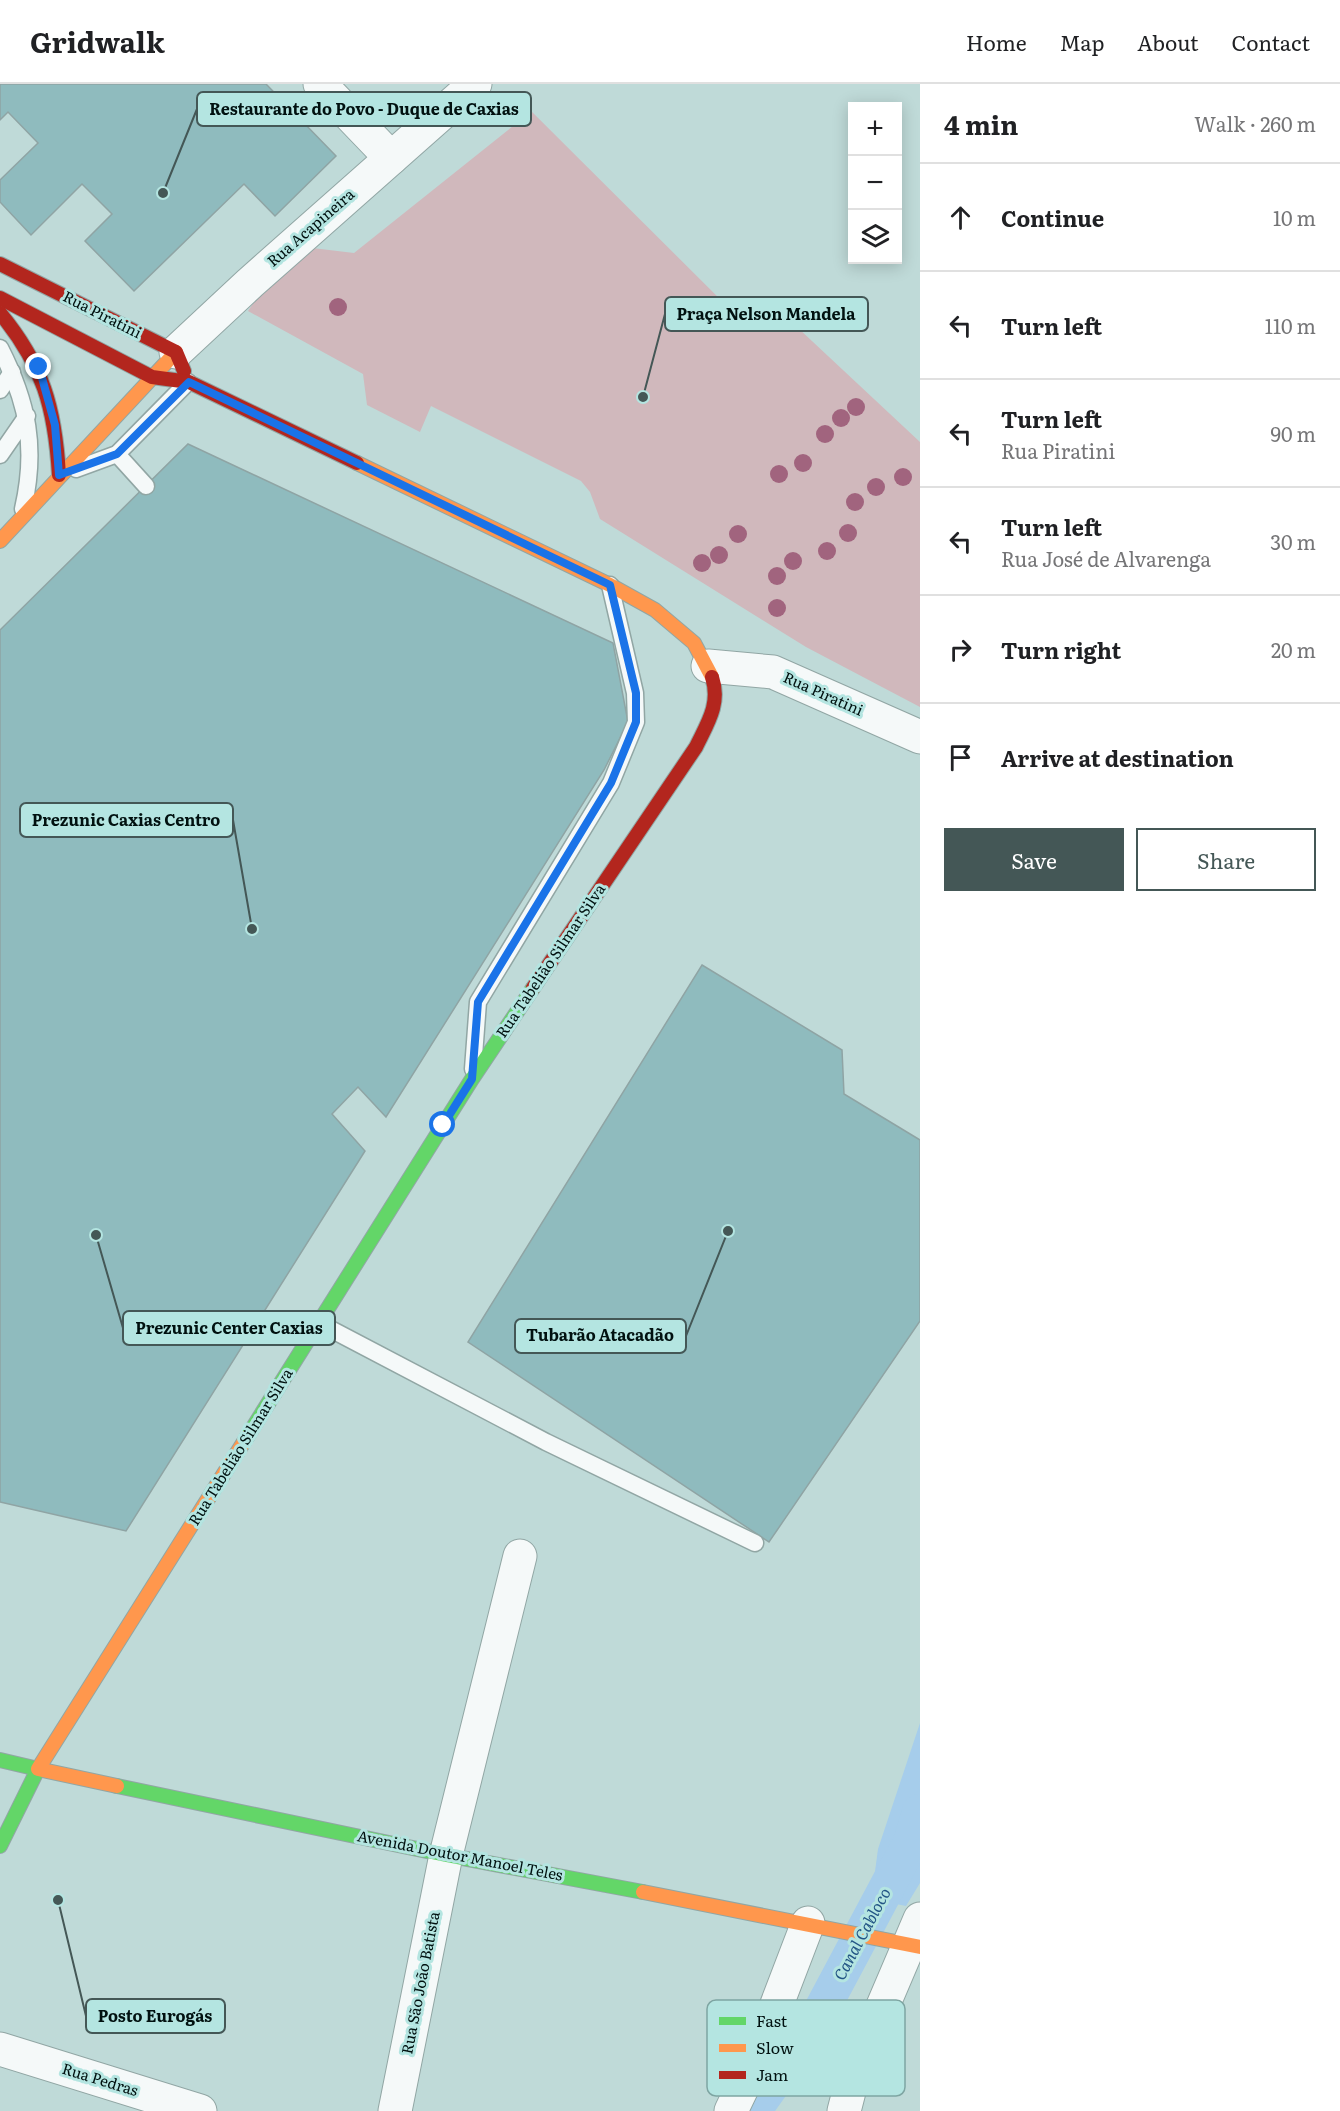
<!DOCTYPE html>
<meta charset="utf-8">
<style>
body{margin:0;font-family:Literata,serif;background:#f2f2f2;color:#202124}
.controls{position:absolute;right:18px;top:18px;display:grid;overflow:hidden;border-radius:0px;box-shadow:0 3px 15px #0003}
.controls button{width:54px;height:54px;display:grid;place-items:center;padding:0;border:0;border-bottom:2px solid #e0e0e0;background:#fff;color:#202124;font:30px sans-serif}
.stop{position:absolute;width:18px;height:18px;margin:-14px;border:4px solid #1a73e8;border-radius:50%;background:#fff}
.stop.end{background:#1a73e8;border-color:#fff;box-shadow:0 2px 6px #0008}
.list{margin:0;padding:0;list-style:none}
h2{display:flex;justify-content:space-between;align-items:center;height:78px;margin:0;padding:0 24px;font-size:26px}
h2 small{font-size:20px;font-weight:400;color:#757577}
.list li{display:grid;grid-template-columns:39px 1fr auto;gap:18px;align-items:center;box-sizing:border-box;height:108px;padding:0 24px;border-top:2px solid #e0e0e0}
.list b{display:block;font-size:22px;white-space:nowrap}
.list p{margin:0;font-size:20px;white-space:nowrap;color:#757577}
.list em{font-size:20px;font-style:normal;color:#757577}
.actions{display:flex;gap:12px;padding:18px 24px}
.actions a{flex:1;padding:14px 0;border:2px solid #445756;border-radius:0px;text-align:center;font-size:21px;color:#445756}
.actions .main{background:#445756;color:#fff}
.icon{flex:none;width:33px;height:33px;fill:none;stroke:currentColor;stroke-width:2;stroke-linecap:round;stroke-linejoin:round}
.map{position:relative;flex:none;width:920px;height:2027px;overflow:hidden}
header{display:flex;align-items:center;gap:36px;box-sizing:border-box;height:84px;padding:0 30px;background:#fff;border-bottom:2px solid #e0e0e0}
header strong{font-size:28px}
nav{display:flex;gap:33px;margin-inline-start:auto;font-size:21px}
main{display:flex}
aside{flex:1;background:#fff}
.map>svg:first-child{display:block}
.green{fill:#d0b8bc}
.water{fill:#a6cdeb}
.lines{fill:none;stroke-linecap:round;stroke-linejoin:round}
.canal{stroke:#a6cdeb;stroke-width:36}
.building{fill:#8fbbbe;stroke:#8fa4a4;stroke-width:1.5}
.lane-casing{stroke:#91a6a4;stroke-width:19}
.street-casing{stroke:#91a6a4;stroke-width:35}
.fast-casing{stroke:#91a6a4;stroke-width:16}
.slow-casing{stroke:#91a6a4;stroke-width:16}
.jam-casing{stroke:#91a6a4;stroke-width:16}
.lane{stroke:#f5f9f9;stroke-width:16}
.street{stroke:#f5f9f9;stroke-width:33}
.fast{stroke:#63d668;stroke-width:14}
.slow{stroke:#ff974d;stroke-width:14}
.jam{stroke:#b3261e;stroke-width:14}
.tree{fill:#a1647e}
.route{stroke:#1a73e8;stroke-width:8}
.labels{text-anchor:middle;stroke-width:6;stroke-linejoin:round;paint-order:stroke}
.street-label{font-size:15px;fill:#011110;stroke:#b4e5e1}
.water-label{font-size:16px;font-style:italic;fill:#235585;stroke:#b4e5e1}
.key{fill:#b4e5e1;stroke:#7ea5a2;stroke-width:1.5}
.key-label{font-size:16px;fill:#011110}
.leader{fill:none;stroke:#445756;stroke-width:2}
.callout-dot{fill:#445756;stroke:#b4e5e1;stroke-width:2}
.callout{fill:#b4e5e1;stroke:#445756;stroke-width:2}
.callout-label{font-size:16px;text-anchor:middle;font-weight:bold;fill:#011110}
</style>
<header>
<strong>Gridwalk</strong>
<nav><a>Home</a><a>Map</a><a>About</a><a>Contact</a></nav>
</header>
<main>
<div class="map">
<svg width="920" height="2027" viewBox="0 0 920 2027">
<rect width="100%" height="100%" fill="#bfdad8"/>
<path class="green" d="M516,12L743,238L767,215L920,358V623L806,563L600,435L590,408L581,397L431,322L420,348L367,321L363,290L248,227L263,205L304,163L354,169L513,42Z"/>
<path class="water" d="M920,1639V1799L906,1822L891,1819L872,1810L878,1765Z"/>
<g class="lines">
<path class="canal" d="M753,2027L812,1944L911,1758L920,1728"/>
</g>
<g class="building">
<path d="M0,0H266L336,72L275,132L244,100L134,207L85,157L112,130L82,100L31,151L0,118V96L38,59L8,28L0,36Z"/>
<path d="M188,360L613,559L628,638L604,686L386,1033L358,1003L332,1030L365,1067L126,1447L0,1418V546Z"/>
<path d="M702,881L842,966L844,1010L920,1056V1237L769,1458L468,1258Z"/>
</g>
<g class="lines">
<g class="lane-casing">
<g id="lane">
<path d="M0,264C28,319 37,364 23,425"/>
<path d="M0,306L12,288"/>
<path d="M117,370L146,402"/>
<path d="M0,371L27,332"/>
<path d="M76,385L117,370L188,298"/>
<path d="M473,985L478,918L611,699L636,638L635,609L610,501"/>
<path d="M319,1239L546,1358L755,1459"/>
</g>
</g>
<g class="street-casing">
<g id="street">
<path d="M320,0L391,74"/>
<path d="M176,268L250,199L475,0"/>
<path d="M708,582L773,588L920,653"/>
<path d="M0,1965L200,2027"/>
<path d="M395,2027L446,1771L520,1472"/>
<path d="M731,2027L756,1975L808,1839"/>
<path d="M844,2027L853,1992L920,1835"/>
</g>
</g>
<g class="fast-casing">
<g id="fast">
<path d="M247,1353L472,995L533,904"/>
<path d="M0,1676L38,1685L0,1762"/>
<path d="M117,1702L446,1771L643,1808"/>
</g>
</g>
<g class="slow-casing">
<g id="slow">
<path d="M357,379L610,501L655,526L694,559L712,593"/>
<path d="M0,457L176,268"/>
<path d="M117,1702L38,1685L247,1353"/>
<path d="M643,1808L920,1863"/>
</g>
</g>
<g class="jam-casing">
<g id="jam">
<path d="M0,180L176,268L184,287"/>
<path d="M0,214L152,293L189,298L357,379"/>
<path d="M0,229C43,281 55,324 59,391"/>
<path d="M533,904L696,663C707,640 721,620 712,593"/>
</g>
</g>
<use href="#lane" class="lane"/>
<use href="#street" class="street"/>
<use href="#fast" class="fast"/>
<use href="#slow" class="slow"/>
<use href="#jam" class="jam"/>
</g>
<g class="tree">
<circle cx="338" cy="223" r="9"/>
<circle cx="856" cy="323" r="9"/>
<circle cx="841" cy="334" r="9"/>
<circle cx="825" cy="350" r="9"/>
<circle cx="803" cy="379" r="9"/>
<circle cx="779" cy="390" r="9"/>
<circle cx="903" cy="393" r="9"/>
<circle cx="876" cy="403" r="9"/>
<circle cx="855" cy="418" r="9"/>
<circle cx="848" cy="449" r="9"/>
<circle cx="738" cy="450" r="9"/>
<circle cx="827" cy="467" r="9"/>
<circle cx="719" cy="471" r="9"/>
<circle cx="793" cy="477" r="9"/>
<circle cx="702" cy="479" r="9"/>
<circle cx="777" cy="492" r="9"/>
<circle cx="777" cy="524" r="9"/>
</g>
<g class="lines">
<path class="route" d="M39,283L55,341L59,391L117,370L189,298L610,501L636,609V638L611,699L478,918L472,995L443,1041"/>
</g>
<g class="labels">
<g class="street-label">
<text transform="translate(311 144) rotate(-41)" y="5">Rua Acapineira</text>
<text transform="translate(102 231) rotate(27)" y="5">Rua Piratini</text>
<text transform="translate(823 610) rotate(24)" y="5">Rua Piratini</text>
<text transform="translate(551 877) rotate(-56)" y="5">Rua Tabelião Silmar Silva</text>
<text transform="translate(241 1363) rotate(-58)" y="5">Rua Tabelião Silmar Silva</text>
<text transform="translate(460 1772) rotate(11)" y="5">Avenida Doutor Manoel Teles</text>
<text transform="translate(421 1899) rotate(-79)" y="5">Rua São João Batista</text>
<text transform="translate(100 1996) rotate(17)" y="5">Rua Pedras</text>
</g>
<g class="water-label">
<text transform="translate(862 1850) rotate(-62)" y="6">Canal Cabloco</text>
</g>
</g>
<rect x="707" y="1916" width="198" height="96" rx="9" class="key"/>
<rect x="719" y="1933" width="27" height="8" fill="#63d668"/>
<rect x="719" y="1960" width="27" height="8" fill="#ff974d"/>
<rect x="719" y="1987" width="27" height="8" fill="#b3261e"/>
<g class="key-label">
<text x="756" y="1943">Fast</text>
<text x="756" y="1970">Slow</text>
<text x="756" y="1997">Jam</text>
</g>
<path class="leader" d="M163 109L197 25M643 313L665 230M252 845L233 736M96 1151L123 1244M728 1147L686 1252M58 1816L86 1932"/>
<g class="callout-dot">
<circle cx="163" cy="109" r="6"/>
<circle cx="643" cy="313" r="6"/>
<circle cx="252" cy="845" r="6"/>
<circle cx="96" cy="1151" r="6"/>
<circle cx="728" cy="1147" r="6"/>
<circle cx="58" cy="1816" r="6"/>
</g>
<g class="callout">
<rect x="197" y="8" width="334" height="34" rx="6"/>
<rect x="665" y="213" width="203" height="34" rx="6"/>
<rect x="20" y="719" width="213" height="34" rx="6"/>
<rect x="123" y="1227" width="212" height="34" rx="6"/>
<rect x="515" y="1235" width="171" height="34" rx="6"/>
<rect x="86" y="1915" width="139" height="34" rx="6"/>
</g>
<g class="callout-label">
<text x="364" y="31">Restaurante do Povo - Duque de Caxias</text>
<text x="766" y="236">Praça Nelson Mandela</text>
<text x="126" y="742">Prezunic Caxias Centro</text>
<text x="229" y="1250">Prezunic Center Caxias</text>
<text x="600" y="1257">Tubarão Atacadão</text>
<text x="155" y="1938">Posto Eurogás</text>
</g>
</svg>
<div class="controls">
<button>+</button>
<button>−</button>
<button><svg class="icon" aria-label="layers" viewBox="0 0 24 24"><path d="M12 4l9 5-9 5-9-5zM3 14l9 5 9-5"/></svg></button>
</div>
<div class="stop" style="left:443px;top:1041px"></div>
<div class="stop end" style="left:39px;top:283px"></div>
</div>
<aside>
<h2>4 min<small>Walk · 260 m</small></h2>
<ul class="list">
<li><svg class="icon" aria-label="ahead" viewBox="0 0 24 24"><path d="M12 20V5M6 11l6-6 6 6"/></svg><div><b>Continue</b></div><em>10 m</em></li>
<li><svg class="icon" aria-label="left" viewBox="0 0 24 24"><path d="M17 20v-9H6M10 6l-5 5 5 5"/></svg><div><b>Turn left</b></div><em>110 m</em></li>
<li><svg class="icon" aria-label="left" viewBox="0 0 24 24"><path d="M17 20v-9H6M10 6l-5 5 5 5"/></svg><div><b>Turn left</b><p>Rua Piratini</p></div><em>90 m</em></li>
<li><svg class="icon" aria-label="left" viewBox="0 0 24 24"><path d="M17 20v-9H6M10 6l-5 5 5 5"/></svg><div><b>Turn left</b><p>Rua José de Alvarenga</p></div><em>30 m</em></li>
<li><svg class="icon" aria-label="right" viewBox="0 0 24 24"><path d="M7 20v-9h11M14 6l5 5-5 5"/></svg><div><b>Turn right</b></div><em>20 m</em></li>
<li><svg class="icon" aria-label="arrive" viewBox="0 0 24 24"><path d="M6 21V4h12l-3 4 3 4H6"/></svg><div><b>Arrive at destination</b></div></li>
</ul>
<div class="actions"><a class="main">Save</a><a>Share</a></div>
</aside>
</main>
